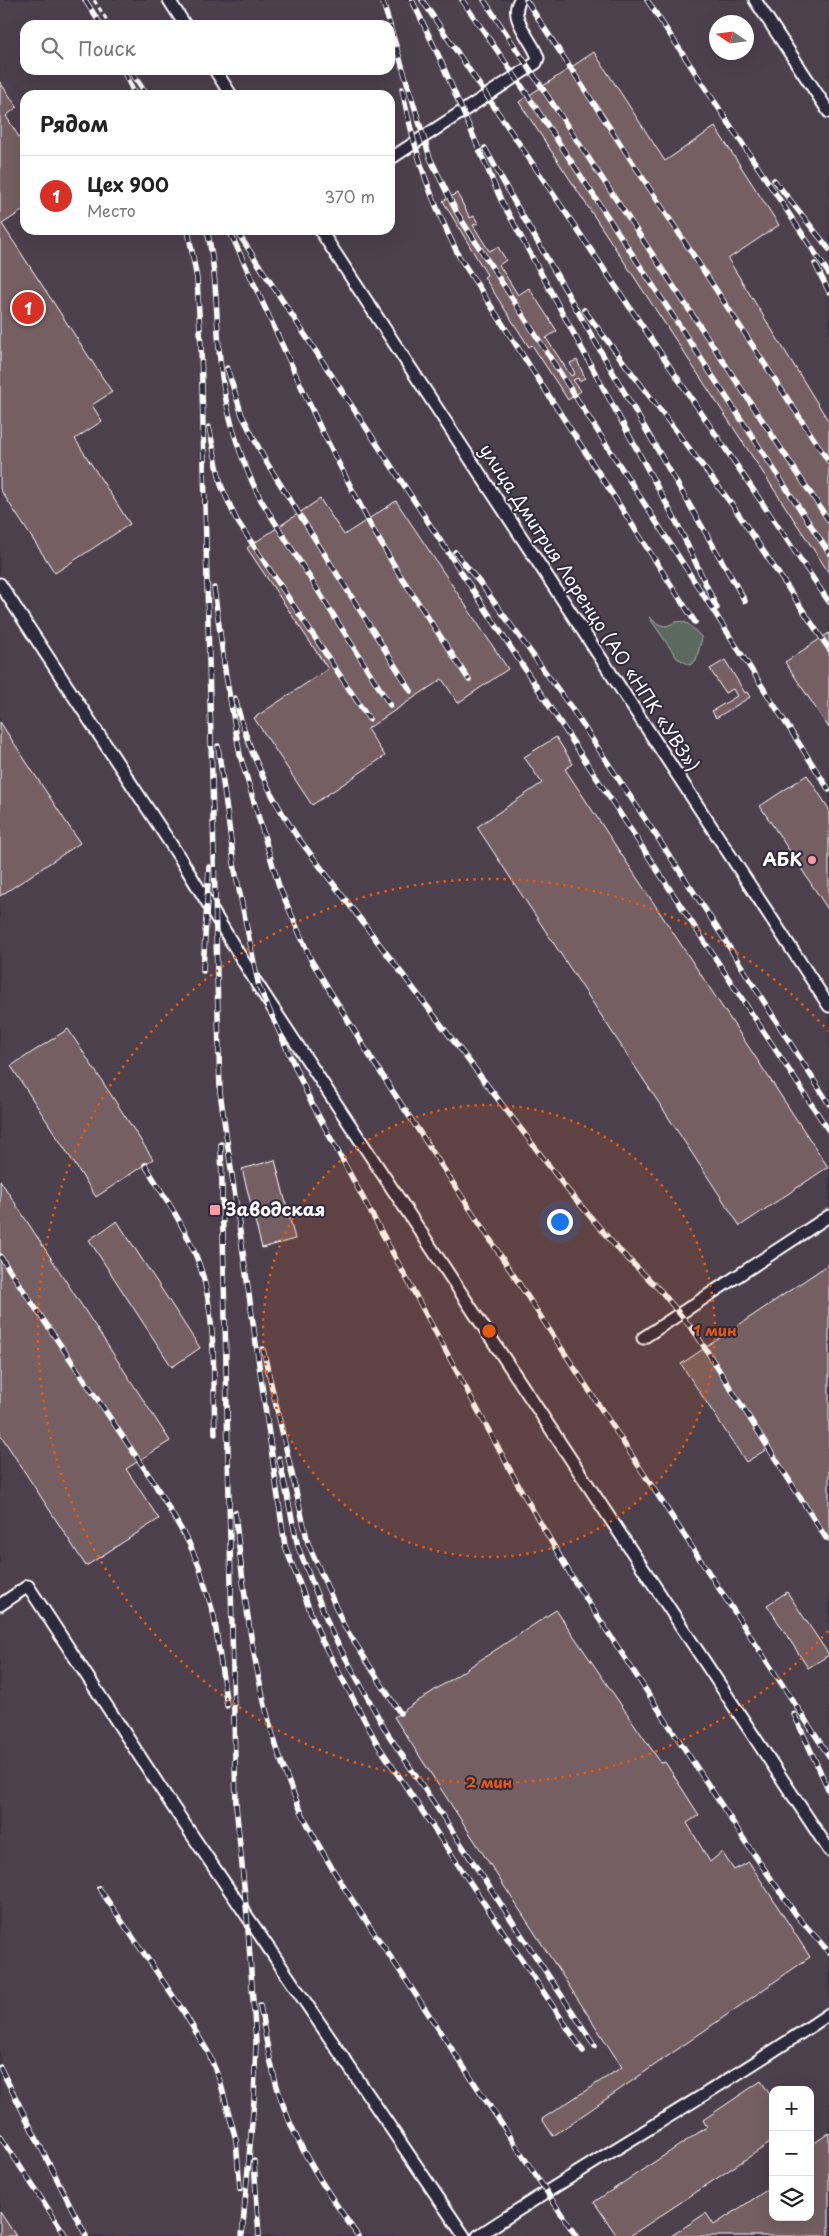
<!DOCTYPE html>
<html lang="ru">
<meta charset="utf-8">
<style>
body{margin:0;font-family:"Playpen Sans",sans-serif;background:#f2f2f2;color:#222}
.controls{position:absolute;right:15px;bottom:15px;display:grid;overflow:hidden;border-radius:10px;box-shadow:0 5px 20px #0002}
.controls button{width:45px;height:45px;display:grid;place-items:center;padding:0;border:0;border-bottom:1px solid #e0e0e0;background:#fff;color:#222;font:25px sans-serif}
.compass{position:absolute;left:709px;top:15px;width:45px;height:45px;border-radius:50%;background:#fff;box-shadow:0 5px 20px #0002;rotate:283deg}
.you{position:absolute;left:559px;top:1221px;width:18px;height:18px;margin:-12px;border:4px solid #fff;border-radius:50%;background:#1a73e8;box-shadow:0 0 0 8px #1a73e833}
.badge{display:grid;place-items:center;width:32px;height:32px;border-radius:50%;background:#d93025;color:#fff;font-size:16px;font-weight:700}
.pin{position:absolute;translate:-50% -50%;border:2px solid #fff;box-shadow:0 1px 5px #0006}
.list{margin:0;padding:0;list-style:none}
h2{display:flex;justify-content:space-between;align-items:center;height:65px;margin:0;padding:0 20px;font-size:21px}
h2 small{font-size:16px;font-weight:400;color:#767676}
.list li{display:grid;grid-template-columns:32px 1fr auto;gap:15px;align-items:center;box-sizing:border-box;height:80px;padding:0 20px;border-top:1px solid #e0e0e0}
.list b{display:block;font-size:19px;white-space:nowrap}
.list p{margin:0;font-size:16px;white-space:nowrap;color:#767676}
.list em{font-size:16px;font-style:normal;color:#767676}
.icon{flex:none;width:28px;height:28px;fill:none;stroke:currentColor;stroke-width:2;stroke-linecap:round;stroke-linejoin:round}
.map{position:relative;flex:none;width:829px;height:2236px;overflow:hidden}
.search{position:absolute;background:#fff;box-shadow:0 5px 20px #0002;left:20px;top:20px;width:375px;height:55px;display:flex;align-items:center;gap:12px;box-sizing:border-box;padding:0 18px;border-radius:15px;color:#767676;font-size:19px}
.panel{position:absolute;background:#fff;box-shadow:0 5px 20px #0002;left:20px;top:90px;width:375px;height:145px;border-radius:15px}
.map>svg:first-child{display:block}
.built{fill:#4e414e;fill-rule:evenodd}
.green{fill:#5c695e;stroke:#aeb4ae}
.building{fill:#755e64;stroke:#fff}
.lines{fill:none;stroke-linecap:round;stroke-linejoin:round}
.service-casing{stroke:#fff;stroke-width:15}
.path{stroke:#fff;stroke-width:3;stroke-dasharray:5 4;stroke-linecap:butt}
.service{stroke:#2f2a3d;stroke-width:11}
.rail-casing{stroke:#fff;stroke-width:5.5}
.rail{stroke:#2f2a3d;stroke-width:4;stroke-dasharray:11;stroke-linecap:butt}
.ring{fill:none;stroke:#e8590c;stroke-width:2.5;stroke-dasharray:2.5 5}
.poi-dot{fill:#ff9aa2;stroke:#2f2a3d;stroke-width:2}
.labels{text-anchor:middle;stroke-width:4;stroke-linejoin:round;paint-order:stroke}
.street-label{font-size:18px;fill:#fff;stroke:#2f2a3d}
.poi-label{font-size:18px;font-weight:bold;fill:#fff;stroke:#2f2a3d;text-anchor:end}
.centre{fill:#e8590c;stroke:#2f2a3d;stroke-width:2.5}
.ring-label{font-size:15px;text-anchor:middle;font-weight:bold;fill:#e8590c;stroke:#2f2a3d;stroke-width:4;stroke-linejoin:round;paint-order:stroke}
</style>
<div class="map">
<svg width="829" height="2236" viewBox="0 0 829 2236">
<rect width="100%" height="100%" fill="#3d3445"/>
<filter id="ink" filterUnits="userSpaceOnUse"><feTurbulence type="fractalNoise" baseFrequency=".02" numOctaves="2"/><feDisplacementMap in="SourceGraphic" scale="10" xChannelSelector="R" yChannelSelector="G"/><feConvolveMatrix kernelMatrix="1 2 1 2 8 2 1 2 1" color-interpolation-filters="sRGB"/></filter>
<g filter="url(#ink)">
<path class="built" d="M0,0H829V2236H0ZM716,22H746V52H716ZM25,25H390V70H25ZM25,95H390V230H25ZM773,2090H810V2217H773Z"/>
<path class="green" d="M649,617C672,637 669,616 686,623C692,626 697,633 702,638L696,660L690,665L677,658Z"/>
<g class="building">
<path d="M594,52L665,161L715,127L779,225L728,259L829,422V573L519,102Z"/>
<path d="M0,82L17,107L6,116L25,147V209L2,224L112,392L92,405L102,421L75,439L130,524L55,573L0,489Z"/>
<path d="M457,193L470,218L474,216L478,223L473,225L489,251L498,247L506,260L499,265L518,295L529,288L557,331L546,338L571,376L575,374L570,363L577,360L585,378L579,381L578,378L573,380L581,391L568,400L532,345L529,347L484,277L487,275L443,201Z"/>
<path d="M320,499L344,535L396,501L508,669L458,703L442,679L367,729L385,756L312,805L254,718L328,669L247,548Z"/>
<path d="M829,633V728L785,662Z"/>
<path d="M725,660L745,693L747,692L750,697L716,718L712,711L737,696L733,689L725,693L710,669Z"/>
<path d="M0,722L80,843L0,896Z"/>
<path d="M556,737L573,764L565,769L828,1167L740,1226L477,827L542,783L524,757Z"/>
<path d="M807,775L829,809V911L760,806Z"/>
<path d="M68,1029L153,1159L96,1197L11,1066Z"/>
<path d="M275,1160L295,1239L262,1248L242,1169Z"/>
<path d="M0,1180L170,1441L126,1469L159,1519L86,1566L0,1434Z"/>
<path d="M117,1221L200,1348L172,1367L89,1240Z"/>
<path d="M829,1264V1542L767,1449L746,1462L681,1364Z"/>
<path d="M787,1592L829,1655L808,1668L767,1605Z"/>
<path d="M556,1610L661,1763L665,1762L699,1815L687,1823L710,1862L722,1852L734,1870L749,1862L810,1957L553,2136L542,2119L622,2067L394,1717Z"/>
<path d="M761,2081L773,2099V2141L630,2236H617L594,2202L707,2127L703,2120Z"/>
<path d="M829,2133V2236H671L706,2213L714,2225L773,2186V2217H810V2146Z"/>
<path d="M0,2212L16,2236H0Z"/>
</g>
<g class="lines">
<g class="service-casing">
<g id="service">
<path d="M169,0L185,25"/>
<path d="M755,0L829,112"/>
<path d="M215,70L231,95"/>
<path d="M390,159L536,63L538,58L536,53C530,38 508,16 520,0"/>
<path d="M320,230L829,1006"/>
<path d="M0,584L180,858L259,987L829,1850"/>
<path d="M643,1338L829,1216"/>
<path d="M0,1605L28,1586L173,1807L464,2236"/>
<path d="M478,2236C594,2159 715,2092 829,2014"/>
</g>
</g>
<path class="path" d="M94,0L110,25"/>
<use href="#service" class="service"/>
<g class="rail-casing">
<g id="rail">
<path d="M85,0L101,25"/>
<path d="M382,0L390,25"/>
<path d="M412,0L443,65"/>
<path d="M422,0L829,602"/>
<path d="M462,0L515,76L829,553"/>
<path d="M484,0L829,521"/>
<path d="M526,0L829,462"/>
<path d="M647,0L829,274"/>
<path d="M390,26L430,158L457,213L829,790"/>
<path d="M440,59L501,200L678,525L717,608"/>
<path d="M123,70L135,95"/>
<path d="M130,70L147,95"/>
<path d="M402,89C415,154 430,199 460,258L695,622"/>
<path d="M485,148L511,196L745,601"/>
<path d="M774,180L829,249"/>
<path d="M188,230L197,279L201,347L220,1092L285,1546L321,1639L378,1745L583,2051"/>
<path d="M207,230C217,272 216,317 220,360C225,409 238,456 261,500L390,705"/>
<path d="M236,230L829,1131"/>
<path d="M230,232L320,427L371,526L398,572L469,680"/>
<path d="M815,264L829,292"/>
<path d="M584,310L733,506L829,649"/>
<path d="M227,368L242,415L265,460L411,691"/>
<path d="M209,427L221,485L236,519L369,719"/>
<path d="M455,552L484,588L570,706L705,909L829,1104"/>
<path d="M214,588L225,670L240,755L279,886L311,960L371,1058L829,1756"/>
<path d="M235,698C247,747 268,793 296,835L566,1188L616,1247L661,1291L696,1334L826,1538"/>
<path d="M218,746L235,870L259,987L310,1100L521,1490L575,1582L749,1847L797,1916L829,1952"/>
<path d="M203,971L209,867"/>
<path d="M221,1144L236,1805L247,1916L256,2042L254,2101L242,2236"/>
<path d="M145,1165C164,1196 185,1226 198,1261C217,1310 213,1381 215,1434"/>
<path d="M0,1256L153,1481L189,1543L199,1566L214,1616L227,1706"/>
<path d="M263,1349L308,1543L344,1626L400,1713"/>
<path d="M279,1458L298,1547L332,1633L386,1731L595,2046"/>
<path d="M235,1512C245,1605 256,1700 291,1788C318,1855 362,1914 402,1974C460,2061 518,2148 576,2236"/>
<path d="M794,1714L829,1791"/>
<path d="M99,1888L180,2006L208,2052L220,2081L236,2140L240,2189"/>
<path d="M260,2005C266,2040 272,2077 285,2110C302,2156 330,2196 358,2236"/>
<path d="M0,2067L86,2236"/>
<path d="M0,2136L66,2236"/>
<path d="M254,2161L259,2236"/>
</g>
</g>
<use href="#rail" class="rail"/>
</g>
</g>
<circle cx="489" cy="1331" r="226" fill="#e8590c" fill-opacity=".12"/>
<g class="ring">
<circle cx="489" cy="1331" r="226"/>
<path d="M828 1631A452 452 0 1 1 828 1031"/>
</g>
<g class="poi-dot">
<circle cx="812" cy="860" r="5"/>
<rect x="209" y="1204" width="12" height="12" rx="2.5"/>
</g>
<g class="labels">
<g class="street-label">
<text transform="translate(589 608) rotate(57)" y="6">улица Дмитрия Лоренцо (АО «НПК «УВЗ»)</text>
</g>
<g class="poi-label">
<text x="802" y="866">АБК</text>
<text x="226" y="1216" text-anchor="start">Заводская</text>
</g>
</g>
<circle cx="489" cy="1331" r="8" class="centre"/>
<g class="ring-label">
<text x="715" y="1336">1 мин</text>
<text x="489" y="1788">2 мин</text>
</g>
</svg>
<div class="controls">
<button>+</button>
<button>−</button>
<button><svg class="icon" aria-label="layers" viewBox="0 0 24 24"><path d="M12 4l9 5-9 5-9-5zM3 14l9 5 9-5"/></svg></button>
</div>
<svg class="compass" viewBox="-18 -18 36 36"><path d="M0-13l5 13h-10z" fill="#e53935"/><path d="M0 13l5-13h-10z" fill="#767676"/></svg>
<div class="you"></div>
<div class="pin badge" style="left:28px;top:308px">1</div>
<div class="search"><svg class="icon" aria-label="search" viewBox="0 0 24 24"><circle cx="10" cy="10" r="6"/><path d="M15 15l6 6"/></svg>Поиск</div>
<section class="panel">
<h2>Рядом<small></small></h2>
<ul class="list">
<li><span class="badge">1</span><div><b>Цех 900</b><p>Место</p></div><em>370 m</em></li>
</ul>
</section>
</div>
